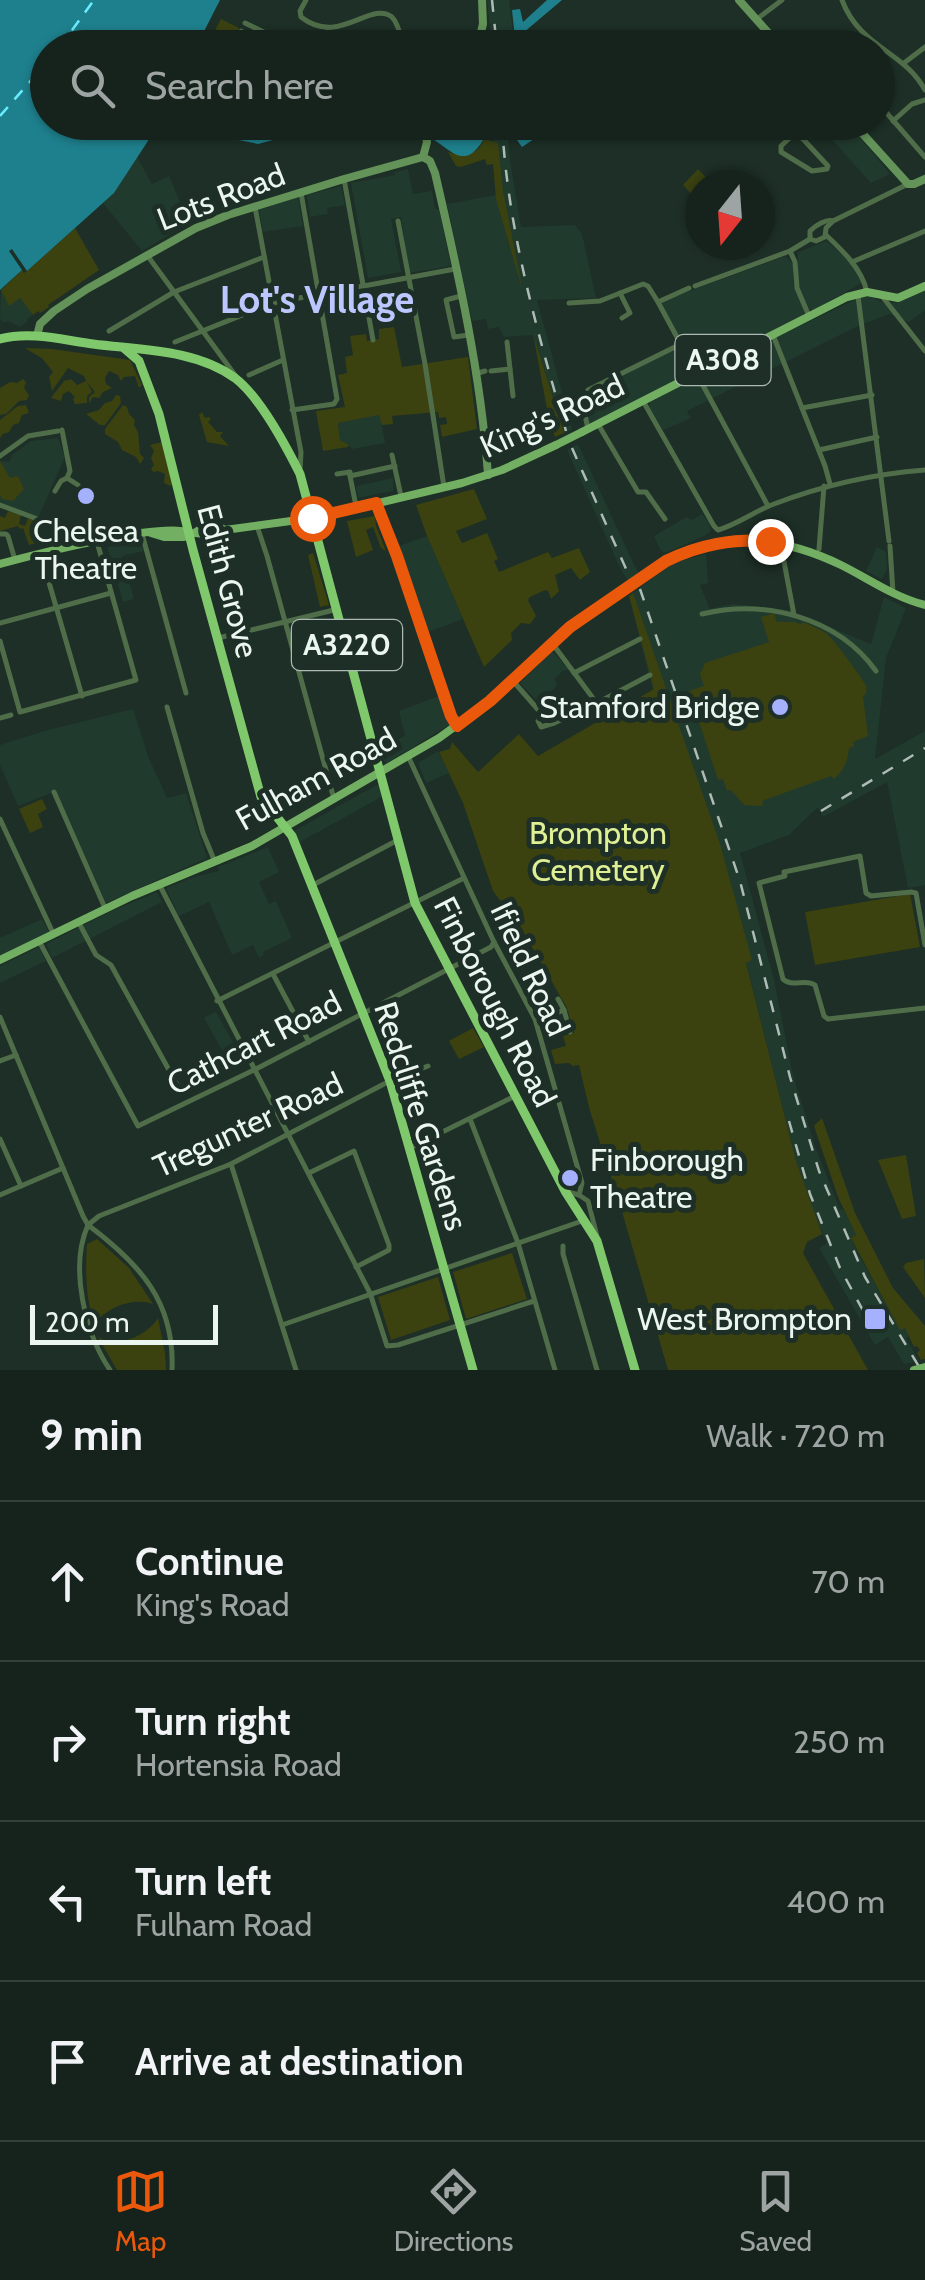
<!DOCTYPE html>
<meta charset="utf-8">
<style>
body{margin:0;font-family:Cabin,sans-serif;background:#1f2b25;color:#f1f3f6}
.compass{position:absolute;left:685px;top:170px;width:90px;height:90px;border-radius:50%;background:#16231c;box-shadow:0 2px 8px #0004;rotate:197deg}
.scale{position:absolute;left:30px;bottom:25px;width:188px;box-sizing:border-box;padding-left:10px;border:5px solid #ebf6f0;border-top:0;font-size:28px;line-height:35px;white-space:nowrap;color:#ebf6f0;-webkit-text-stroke:8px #1d2f26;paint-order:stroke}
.stop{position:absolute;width:30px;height:30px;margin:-22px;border:8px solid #ea580c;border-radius:50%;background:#fff}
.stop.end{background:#ea580c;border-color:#fff;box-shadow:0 2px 10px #0008}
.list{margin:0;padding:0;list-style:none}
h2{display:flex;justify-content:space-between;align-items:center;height:130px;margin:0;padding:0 40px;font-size:42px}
h2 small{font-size:32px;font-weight:400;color:#9ea4a3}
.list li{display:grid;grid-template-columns:65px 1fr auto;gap:30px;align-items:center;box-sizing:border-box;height:160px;padding:0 40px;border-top:2px solid #35403b}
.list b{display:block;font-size:38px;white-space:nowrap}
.list p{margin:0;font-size:32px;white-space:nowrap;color:#9ea4a3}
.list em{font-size:32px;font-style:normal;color:#9ea4a3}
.icon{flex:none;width:55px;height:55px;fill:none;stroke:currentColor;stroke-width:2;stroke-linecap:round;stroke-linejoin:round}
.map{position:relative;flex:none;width:925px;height:1370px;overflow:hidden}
.search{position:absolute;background:#16231c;box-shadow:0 2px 8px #0004;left:30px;right:30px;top:30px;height:110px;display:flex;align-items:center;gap:25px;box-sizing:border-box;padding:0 35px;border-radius:55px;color:#9ea4a3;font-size:38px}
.sheet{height:770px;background:#16231c}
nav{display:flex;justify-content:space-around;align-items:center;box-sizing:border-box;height:140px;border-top:2px solid #35403b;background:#16231c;font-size:28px;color:#9ea4a3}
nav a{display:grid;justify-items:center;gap:5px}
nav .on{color:#ea580c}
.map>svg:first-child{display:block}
.built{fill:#213a2e}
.green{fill:#3b4210}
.water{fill:#1e808d}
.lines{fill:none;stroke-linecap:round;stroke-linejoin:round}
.ferry{stroke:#69ecfe;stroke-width:2.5;stroke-dasharray:12 10;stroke-linecap:butt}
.street{stroke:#506d49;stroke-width:5}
.secondary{stroke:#639358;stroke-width:8}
.primary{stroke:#72af62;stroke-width:8}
.highway{stroke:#7fc96c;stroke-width:9}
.rail{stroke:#aebcb5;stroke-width:2.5;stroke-dasharray:12 12;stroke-linecap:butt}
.primary-bridge{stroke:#72af62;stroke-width:8}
.route{stroke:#ea580c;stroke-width:12}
.poi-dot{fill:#a5b1fc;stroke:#1d2f26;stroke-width:4}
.labels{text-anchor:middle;stroke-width:10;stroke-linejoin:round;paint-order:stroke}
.shield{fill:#1d2f26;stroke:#adbab3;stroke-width:2.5}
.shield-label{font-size:30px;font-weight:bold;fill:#ebf6f0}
.street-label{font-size:32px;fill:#ebf6f0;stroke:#1d2f26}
.poi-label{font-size:32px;fill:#ebf6f0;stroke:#1d2f26;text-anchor:end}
.park-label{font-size:32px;fill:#dfef93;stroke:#1d2f26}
.quarter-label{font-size:38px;font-weight:bold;fill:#bcc6ff;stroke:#1d2f26}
</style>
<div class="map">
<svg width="925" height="1370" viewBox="0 0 925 1370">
<rect width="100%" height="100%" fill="#1d2f26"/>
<g class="built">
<path d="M487,0H509L515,47H492Z"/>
<path d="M493,123H507L510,160L521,227L575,225L582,234L596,298L537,300L572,429L564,433L533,335L504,337L499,327L488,329L486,319L472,321L447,204L496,195L510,249L500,168L495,143L492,140Z"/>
<path d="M817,123H848L890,174L871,183Z"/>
<path d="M137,157L152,184L169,176L189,223L142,251L103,203L114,193Z"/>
<path d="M408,169L413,194L432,191L435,209H439L451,266L409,273L401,217L391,219L401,272L368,278L351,183L395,175V172Z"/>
<path d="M341,186L345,205L327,208L328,214L310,217L307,195Z"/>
<path d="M298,197L303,226L263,232L259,210Z"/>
<path d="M826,241L849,260L860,276L862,283L814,310L809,309L798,286V252Z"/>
<path d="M786,256L793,264V284L805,311L802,317L699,369L695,368L661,305L662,301Z"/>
<path d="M925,288V310L909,322L890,314L858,326L687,411L691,418L680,423L663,430L649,406L650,401L737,356L867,294L885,304L899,302Z"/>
<path d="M1,290L9,305L20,298L33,315L27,319L28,321L20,327L8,321L3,323L0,319Z"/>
<path d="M677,348L681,349L692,370L691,374L589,424L583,421L579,395Z"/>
<path d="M380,414L385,443L352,449L350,446L340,440L338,423Z"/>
<path d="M58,438L65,457L38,518L0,504V461L9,462L12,455L31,441Z"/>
<path d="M578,444L639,575L629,582L621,570L567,450Z"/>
<path d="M393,478V491L358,498L356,486Z"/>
<path d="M702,514L709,523L711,531L706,535L666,553L661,551L654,536L685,518L687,517L692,520Z"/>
<path d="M427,536L463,619L428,632L399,546Z"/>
<path d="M139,541L144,551L122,556L134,599L123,602L107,547Z"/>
<path d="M877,547L886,552L887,570L882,579L866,571Z"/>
<path d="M706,554L708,583L700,585L710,609L733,604L789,610L871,644L884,597L906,608L886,658L875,759L925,731V885L908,888L887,782L823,817L818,807L789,835L740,853L774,980L793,1075L816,1149L840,1210L843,1209L856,1235L851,1238L858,1253L900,1329L905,1327L909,1335L906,1338L919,1361L904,1364L888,1337L875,1345L819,1248L827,1243L810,1206L796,1161L746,962L653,690L629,596L672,563Z"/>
<path d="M552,651L569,670H564L554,679L558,685L538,702L520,683Z"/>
<path d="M439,696L451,724L387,763L384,761L380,748L405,736L399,711Z"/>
<path d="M133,709L148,756L167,798L186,793L207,858L106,903L56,791L18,806L0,765V745L44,731Z"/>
<path d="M438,751L449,773L426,783L418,763Z"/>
<path d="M380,783L383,796L300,842L294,831Z"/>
<path d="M268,847L279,872L259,882L269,904L276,901L292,938L263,952L264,955L259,958L253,945L232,955L209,902L179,916L166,888L197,876L219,871L218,867Z"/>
<path d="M157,892L162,902L52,958L46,944L114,910Z"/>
<path d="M42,919L49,932L0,956V938Z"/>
<path d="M39,947L46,961L0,983V966Z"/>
<path d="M216,1012L235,1046L223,1052L204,1018Z"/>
</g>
<g class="green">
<path d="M221,19L239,28L229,47H206Z"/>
<path d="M485,139L498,143L503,191L523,292L496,199L493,164L487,165L485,159L461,167L456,166L448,152C456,155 471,156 478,149C481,146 482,141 485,139Z"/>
<path d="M698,169L713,185H700V203L683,185Z"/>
<path d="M75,228L99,270L48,305L49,307L40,313L38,311L33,315L20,298L9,306L1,290L22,270L24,273L27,271Z"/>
<path d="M394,327L402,367L468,357L477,429L442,437L440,425L447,424L446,417L439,418L438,412L392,416L393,424L382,425L379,415L338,423L340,440L349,445L348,447L323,451L316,411L345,407L338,375L347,373L345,357L353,355L350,336L366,334L367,341L379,339V329Z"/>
<path d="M533,334L564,433L555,437L550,425Z"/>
<path d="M25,348L52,349L130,360L142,385L139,388L135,376L124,377L121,381L118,375L109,371L105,378L106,384L112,388L103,392L99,398L93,397L89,403V397L95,392L87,382L92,392L87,396V403L75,404L73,399L75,397L69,391L63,394L61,401L51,398L64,381L71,379L77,385L86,381L84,376L68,368L52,391L49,377L53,372L43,359Z"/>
<path d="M23,379L26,382L24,388L29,395L27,400L19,401L6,414L0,415V388L10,382L17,383Z"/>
<path d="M116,395L120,396L121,403L105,425H100L86,414L99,410L105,403L112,401Z"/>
<path d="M26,405L29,413L22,415L19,423L13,425L9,432L3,434L0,438V420L18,406Z"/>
<path d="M123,405L127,407L129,414L135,420L134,425L138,432L140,454L144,458L140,464L136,457L122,450L118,442L105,434V429Z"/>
<path d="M202,412L205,418L209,417L211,419L208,422L217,432H223L220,436L229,446L207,442L199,415Z"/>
<path d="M162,442L172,484L170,486L164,483L165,474L158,471L153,472L151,469L154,465L151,458L154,451L150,445Z"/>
<path d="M0,461L10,478L18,476L24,489L13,501L2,499L0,495Z"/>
<path d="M474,489L487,519L456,531L462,543L487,533L498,559L494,561L499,572L548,552L552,558L579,548L590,572L580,580L571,568L555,575L559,591L551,599L548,591L545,590L530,597L528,600L536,616L530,624L521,623L511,633L512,640L484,667L427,536L416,505Z"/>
<path d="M8,511L21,515L19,524L25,526L28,518L37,521L34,531L36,543L29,545L23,528L20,529L18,526L0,531V516L5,518Z"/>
<path d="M375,516L376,526L386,551L381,548L373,527L366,530L373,550L356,557L347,521Z"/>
<path d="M313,553L329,605L320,607L308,555Z"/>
<path d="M633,593L720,844L752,960L746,963L796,1161L822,1234L807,1242L803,1253L868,1370H668L623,1215L590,1111L579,1065L573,1066L569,1063L555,1064L551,1050L566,1046L563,1036L574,1033L567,1008L522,930L493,891L463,803L439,752L450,749L452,742L478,772L519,734L538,756L654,689L629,596Z"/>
<path d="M774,613L777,622H796L801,625L803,622C810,625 819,629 826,633C832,637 863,679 866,686C867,689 866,692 866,694L863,696L868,736L853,742L854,746L849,748C848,762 844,770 834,779L831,776L762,801L763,805L761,806L744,805L731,790L727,791L723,779L718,780L689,691L704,686L700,674L705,663L769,642L761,617Z"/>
<path d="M42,799L47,809L38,814L43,827L30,833L19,809Z"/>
<path d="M910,894L920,947L815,965L805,912Z"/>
<path d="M473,1028L484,1047L459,1059L449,1041Z"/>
<path d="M822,1118L855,1213L893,1288L925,1326V1359L921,1360L917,1353L920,1350L917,1346L914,1347L905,1328L900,1330L851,1238L856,1235L838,1197L814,1126Z"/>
<path d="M906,1155L916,1216L902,1219L878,1160Z"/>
<path d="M97,1239L129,1268L153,1304C132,1297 107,1307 94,1325C86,1297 85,1272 87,1244Z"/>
<path d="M512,1253L527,1299L466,1319L453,1272Z"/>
<path d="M924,1259L925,1298L903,1267L906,1263Z"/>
<path d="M438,1277L450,1320L391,1340L378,1297Z"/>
<path d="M158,1318L165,1353L166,1370H117L98,1337C117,1349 147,1336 158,1318Z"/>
</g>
<g class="water">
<path d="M0,0H220L196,47L48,48V122L335,123L258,144L159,124L114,193L27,271L12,249L9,251L22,270L0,290Z"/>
<path d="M547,0H562L523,33L524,47H516L512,10L520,9L523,22Z"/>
<path d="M393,123H446L491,130L492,140H483C463,175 446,143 428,137C418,133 406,132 395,129L396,124Z"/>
<path d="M515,123H543V133L522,147L517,140H512V134L519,130Z"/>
</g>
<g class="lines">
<g class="ferry">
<path d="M59,48L94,0"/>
<path d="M0,116L48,61"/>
</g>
<g class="street">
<path d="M306,0L300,11L301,17C339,47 370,0 392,17C399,24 401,39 404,48"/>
<path d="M842,0C860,48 903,50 925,90"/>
<path d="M757,19L782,0"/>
<path d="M245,23L286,43L289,48"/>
<path d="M328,28L327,33L332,48"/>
<path d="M233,48L241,31"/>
<path d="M904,63L925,47"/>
<path d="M878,103L925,157"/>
<path d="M893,121L912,104L925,100"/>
<path d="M791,122L789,124L828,166L827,169L812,171L781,152V146L796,132"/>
<path d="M344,179L373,340"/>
<path d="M255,207L301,452L300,471"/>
<path d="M398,221L425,364L444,487"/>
<path d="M826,235C843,251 862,269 867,292"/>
<path d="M810,239V231C816,225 826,219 833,221L908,184"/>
<path d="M790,251L795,262L797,288L809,316"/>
<path d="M147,255L235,375"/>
<path d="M852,262L925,231"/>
<path d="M695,286L790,251L810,239L816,241L825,237L826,228L833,221"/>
<path d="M620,293L630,313L622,318"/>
<path d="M881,295L925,351"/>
<path d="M461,296L446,300L454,337L469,335"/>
<path d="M858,296L889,541"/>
<path d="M658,302L689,288"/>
<path d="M569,303L600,301L643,284L648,286L658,302L768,506"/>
<path d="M109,331L174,292L264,257"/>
<path d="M773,335L825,466L830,484"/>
<path d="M175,342L272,303L455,269"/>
<path d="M510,369L513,396"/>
<path d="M491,371L510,369L507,342"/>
<path d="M475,374L485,371"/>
<path d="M249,375L283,360"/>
<path d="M588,390L681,344"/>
<path d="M581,396L588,429"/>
<path d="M643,401L714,526L718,530C738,524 755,511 774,504C824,485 872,474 925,470"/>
<path d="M802,408L872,395"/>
<path d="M292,410L334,404L337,399L301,193"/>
<path d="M598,424L638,492H646L665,519"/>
<path d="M62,430L70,471L67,478L78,485"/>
<path d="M819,450L877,437"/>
<path d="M392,455L401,496"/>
<path d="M0,456L28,436L58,431"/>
<path d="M337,474L350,472V476"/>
<path d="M55,491L61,481L67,478"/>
<path d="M355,501L350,476L395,466"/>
<path d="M376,503L401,568L451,716L457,726"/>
<path d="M0,505L40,520"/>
<path d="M257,526L267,556L334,799"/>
<path d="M0,534H6L8,536L15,560"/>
<path d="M142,534L186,693"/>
<path d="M783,545L782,551L794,615"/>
<path d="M890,546L893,593"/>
<path d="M819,549L824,486"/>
<path d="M41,555L82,696"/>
<path d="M702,614C765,599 837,617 876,671"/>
<path d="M0,623L111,593"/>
<path d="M218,638L334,610"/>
<path d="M0,641L20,712L136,680L97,542"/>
<path d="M552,643L604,713"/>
<path d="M574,673L640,639"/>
<path d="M513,681L541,713L548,716L554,723L566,718"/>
<path d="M597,703L650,675"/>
<path d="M167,707L203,833L215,862"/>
<path d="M541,713L538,721L541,727L554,723"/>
<path d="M0,718L11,715"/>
<path d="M408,756L494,942L535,1019L582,1183L579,1195"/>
<path d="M54,792L105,908"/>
<path d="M0,819L53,933"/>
<path d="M159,884L370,1293L387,1346L398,1345L534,1301"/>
<path d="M313,885L396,841"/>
<path d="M79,923L96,955L111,965L180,1090"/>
<path d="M39,941L138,1126L256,1069L491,947L494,942"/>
<path d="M925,945L916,893L911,892L871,896L866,893L860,856L784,872L785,876L759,883L783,979C792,988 805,978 815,985L824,1016L828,1019L925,1008"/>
<path d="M273,974L309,1042"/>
<path d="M558,999L564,1010"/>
<path d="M217,1001L464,878"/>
<path d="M551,1015L564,1010L570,1032"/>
<path d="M0,1017L83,1216L88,1225C140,1264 175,1302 172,1370"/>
<path d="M0,1061L16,1055"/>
<path d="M470,1119L518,1243L555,1370"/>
<path d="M0,1139L21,1186"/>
<path d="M410,1148L515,1096"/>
<path d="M231,1164L296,1370"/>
<path d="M309,1173L354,1151L389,1245V1250L356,1267"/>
<path d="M568,1192L579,1195L588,1201L597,1236"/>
<path d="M0,1195L63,1168"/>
<path d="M88,1225L99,1216L231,1164L384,1084L428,1066"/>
<path d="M88,1225C69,1267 85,1333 110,1370"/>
<path d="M563,1246V1254L597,1370"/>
<path d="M282,1325L582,1221"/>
</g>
<g class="secondary">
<path d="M739,0L782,48"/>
<path d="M477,48L483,24L482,0"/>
<path d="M852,122L908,184H914L925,179"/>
<path d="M423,157L430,161L435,173C458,272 481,374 488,475"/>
<path d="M423,157L427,142L423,122"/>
<path d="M37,336L40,324L54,311L87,289L196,228L228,215L344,179L423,157"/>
</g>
<g class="primary">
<path d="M582,432L847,297L867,292L898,298L925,286"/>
<path d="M196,532C204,526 216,525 225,530"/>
<path d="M151,533L164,537H184C196,526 211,543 225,530L320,517L462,483L502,470L556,445"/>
<path d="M0,564C33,555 164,521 189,533"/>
<path d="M644,578C705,529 773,532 841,565C869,579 894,597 925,605"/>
<path d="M0,960L132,896L252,846L439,738L490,701L571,627L627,587L644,578"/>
</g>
<g class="highway">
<path d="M0,339C30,331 63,340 93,344C139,350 195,349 235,378C260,397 286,446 300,474L415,903L565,1191L597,1241L635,1370"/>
<path d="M124,348L139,361L159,414L193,550L261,797L292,836L390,1081L473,1370"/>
</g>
<g class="rail">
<path d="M492,0L497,48"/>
<path d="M502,122C507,228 537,330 566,431"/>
<path d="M572,448L631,580"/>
<path d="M640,589L740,881L790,1077L819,1171L865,1277L921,1370"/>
<path d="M821,811L925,748"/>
<path d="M789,1121L810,1194L840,1268L880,1342"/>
</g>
<g class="primary-bridge">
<path d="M556,445L582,432"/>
<path d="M914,1370L925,1367"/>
</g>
</g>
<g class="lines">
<path class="route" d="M312,518L376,503L397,556L451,716L457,726L490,701L570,627L666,561C701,544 732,539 770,541"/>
</g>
<g class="poi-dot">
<circle cx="86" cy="496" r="10"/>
<circle cx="780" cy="707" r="10"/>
<circle cx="570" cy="1178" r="10"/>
<rect x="863" y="1307" width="24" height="24" rx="5"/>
</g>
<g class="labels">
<g class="shield">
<rect x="675.5" y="335" width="95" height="50" rx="8"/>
<rect x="292" y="620" width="110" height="50" rx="8"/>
</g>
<g class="shield-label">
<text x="723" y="370">A308</text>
<text x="347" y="655">A3220</text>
</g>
<g class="street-label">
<text transform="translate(221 197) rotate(-21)" y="11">Lots Road</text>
<text transform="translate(552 416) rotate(-25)" y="11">King's Road</text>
<text transform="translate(228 581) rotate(75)" y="11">Edith Grove</text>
<text transform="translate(316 779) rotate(-29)" y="11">Fulham Road</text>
<text transform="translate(530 969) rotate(65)" y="11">Ifield Road</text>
<text transform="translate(495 1002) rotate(63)" y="11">Finborough Road</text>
<text transform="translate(254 1043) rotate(-27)" y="11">Cathcart Road</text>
<text transform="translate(421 1116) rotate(72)" y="11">Redcliffe Gardens</text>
<text transform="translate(248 1125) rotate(-25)" y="11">Tregunter Road</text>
</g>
<g class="poi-label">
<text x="86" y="542" text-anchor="middle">Chelsea<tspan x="86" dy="37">Theatre</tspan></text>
<text x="760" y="718">Stamford Bridge</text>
<text x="590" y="1171" text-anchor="start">Finborough<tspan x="590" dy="37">Theatre</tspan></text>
<text x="852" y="1330">West Brompton</text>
</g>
<g class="park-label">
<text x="598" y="844">Brompton<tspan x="598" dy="37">Cemetery</tspan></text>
</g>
<g class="quarter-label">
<text x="317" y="313">Lot's Village</text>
</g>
</g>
</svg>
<svg class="compass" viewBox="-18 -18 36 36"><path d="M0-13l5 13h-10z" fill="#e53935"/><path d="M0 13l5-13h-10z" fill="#9ea4a3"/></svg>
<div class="scale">200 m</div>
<div class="stop" style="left:312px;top:518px"></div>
<div class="stop end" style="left:770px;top:541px"></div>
<div class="search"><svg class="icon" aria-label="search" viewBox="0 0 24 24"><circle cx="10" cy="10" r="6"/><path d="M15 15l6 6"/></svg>Search here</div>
</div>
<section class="sheet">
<h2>9 min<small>Walk · 720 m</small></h2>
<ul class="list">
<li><svg class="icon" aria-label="ahead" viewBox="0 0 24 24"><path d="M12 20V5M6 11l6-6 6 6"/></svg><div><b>Continue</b><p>King's Road</p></div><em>70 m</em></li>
<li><svg class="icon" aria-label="right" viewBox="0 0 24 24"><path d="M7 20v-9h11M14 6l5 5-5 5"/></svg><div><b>Turn right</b><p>Hortensia Road</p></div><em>250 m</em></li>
<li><svg class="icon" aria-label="left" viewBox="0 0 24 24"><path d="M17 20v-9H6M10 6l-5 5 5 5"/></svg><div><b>Turn left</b><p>Fulham Road</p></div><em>400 m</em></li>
<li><svg class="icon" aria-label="arrive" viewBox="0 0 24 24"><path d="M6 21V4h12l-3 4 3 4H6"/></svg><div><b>Arrive at destination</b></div></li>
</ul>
</section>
<nav>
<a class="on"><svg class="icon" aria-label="map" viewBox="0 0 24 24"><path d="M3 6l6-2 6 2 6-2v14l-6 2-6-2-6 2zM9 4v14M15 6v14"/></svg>Map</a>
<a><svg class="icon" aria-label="directions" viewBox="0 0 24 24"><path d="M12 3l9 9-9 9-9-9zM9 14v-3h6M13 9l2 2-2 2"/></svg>Directions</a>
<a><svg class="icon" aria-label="saved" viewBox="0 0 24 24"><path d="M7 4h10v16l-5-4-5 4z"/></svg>Saved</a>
</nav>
